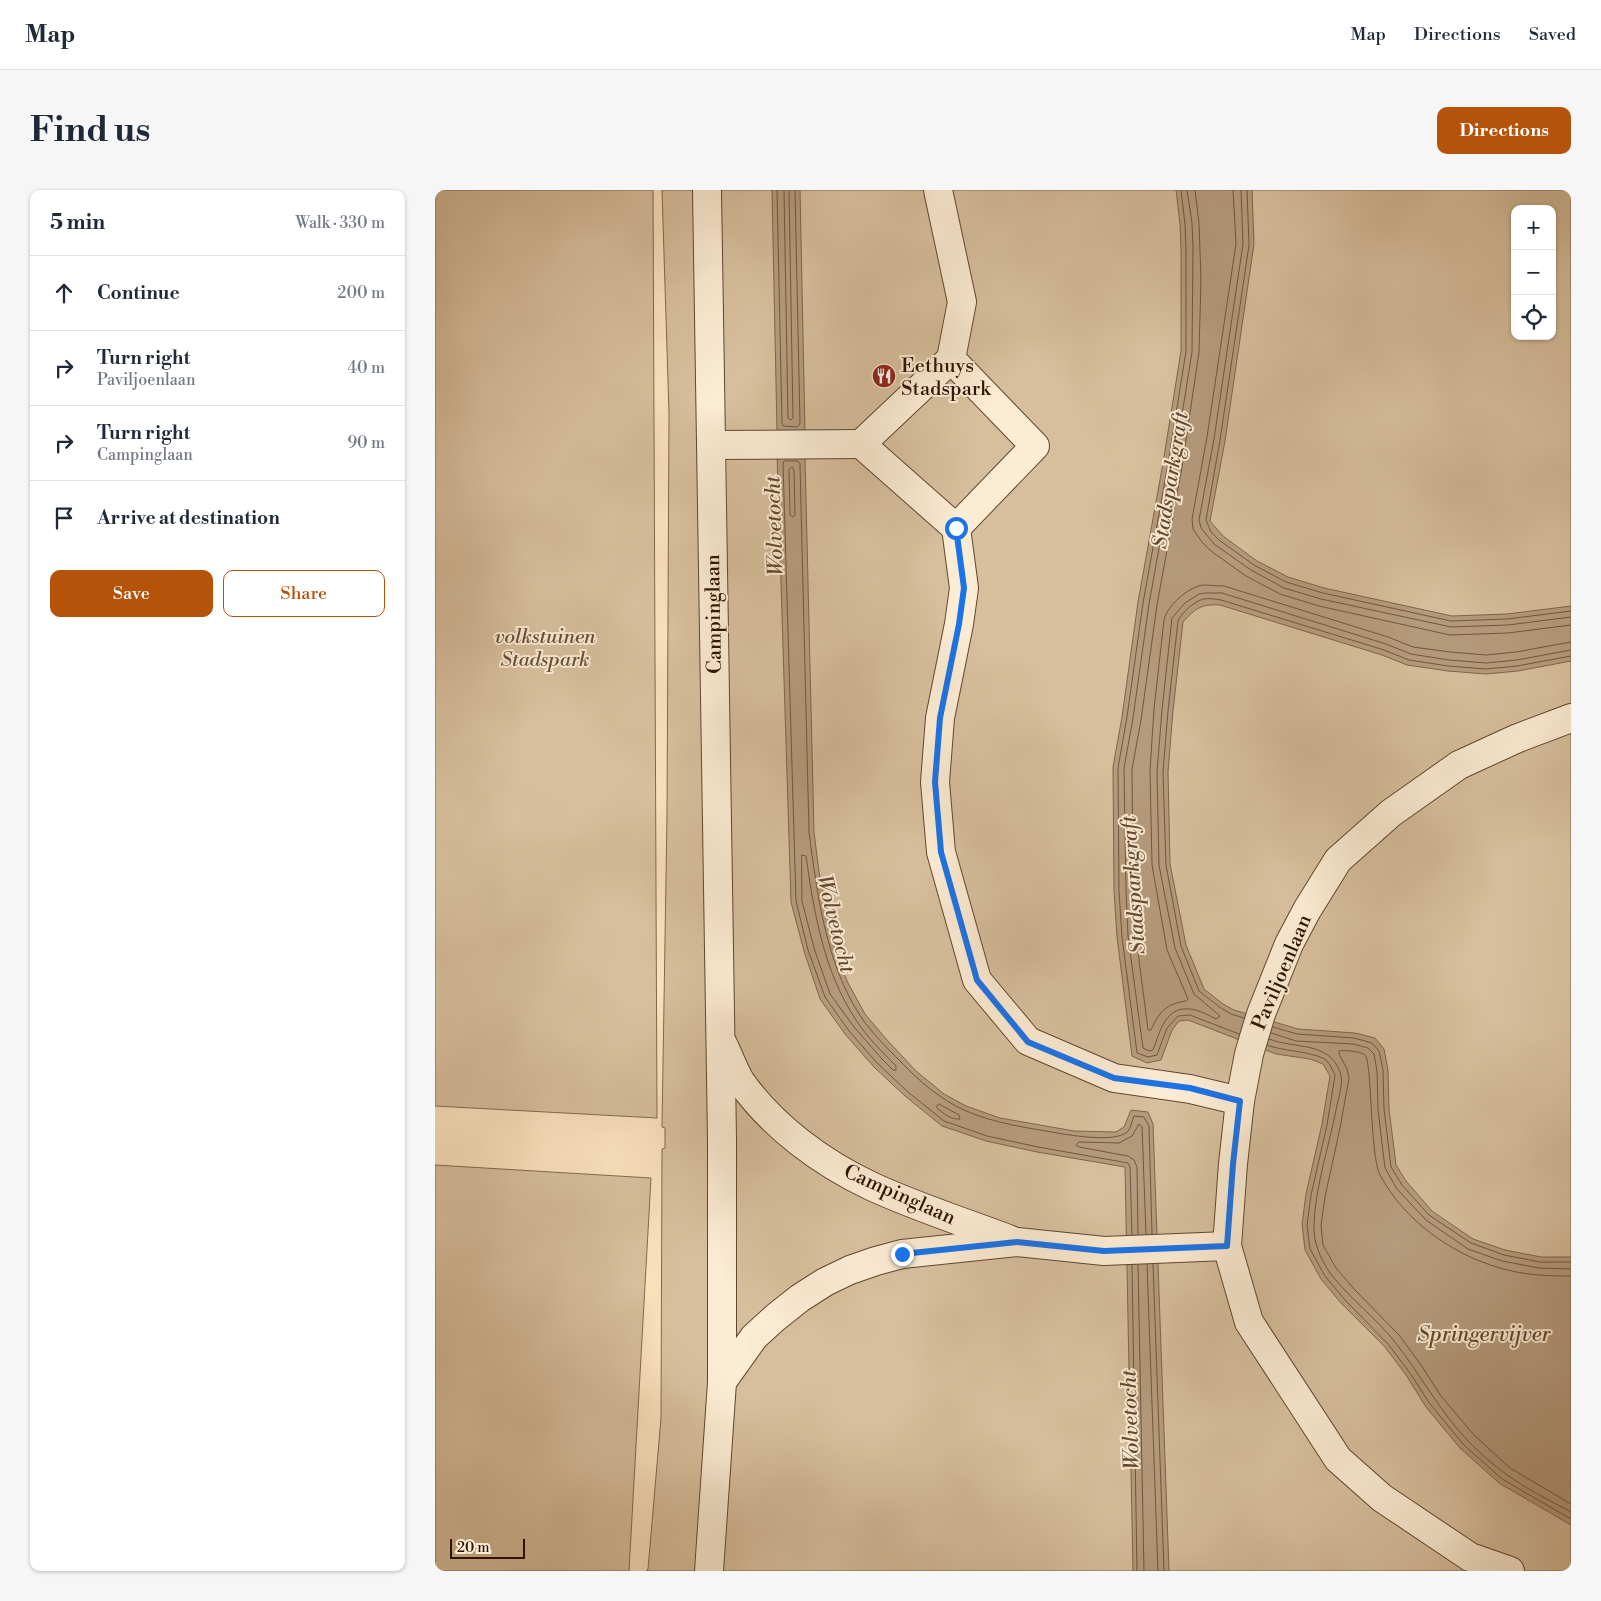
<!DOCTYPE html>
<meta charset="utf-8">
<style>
body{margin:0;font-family:"Libre Bodoni",serif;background:#f6f6f7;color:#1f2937}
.controls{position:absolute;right:15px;top:15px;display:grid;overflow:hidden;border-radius:10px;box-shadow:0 1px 4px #0004}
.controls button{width:45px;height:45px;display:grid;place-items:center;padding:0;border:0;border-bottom:1px solid #e0e1e3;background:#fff;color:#1f2937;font:25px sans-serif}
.scale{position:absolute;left:15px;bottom:12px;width:75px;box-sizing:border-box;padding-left:5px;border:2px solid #2e1200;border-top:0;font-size:14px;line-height:18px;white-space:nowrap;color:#2e1200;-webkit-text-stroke:4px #fcecd4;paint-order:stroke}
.stop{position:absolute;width:15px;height:15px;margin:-11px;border:4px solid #1a73e8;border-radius:50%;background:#fff}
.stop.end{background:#1a73e8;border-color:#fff;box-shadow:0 1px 5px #0008}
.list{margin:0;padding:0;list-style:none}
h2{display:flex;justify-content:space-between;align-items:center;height:65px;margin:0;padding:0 20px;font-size:21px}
h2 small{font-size:16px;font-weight:400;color:#747a83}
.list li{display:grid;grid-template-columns:32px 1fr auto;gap:15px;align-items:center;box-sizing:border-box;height:75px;padding:0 20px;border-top:1px solid #e0e1e3}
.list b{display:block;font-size:19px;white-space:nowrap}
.list p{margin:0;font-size:16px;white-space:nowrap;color:#747a83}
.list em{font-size:16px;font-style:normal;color:#747a83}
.actions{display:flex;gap:10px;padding:15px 20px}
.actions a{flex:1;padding:11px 0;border:1px solid #b45309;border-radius:10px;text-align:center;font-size:18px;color:#b45309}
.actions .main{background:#b45309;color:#fff}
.icon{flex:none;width:28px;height:28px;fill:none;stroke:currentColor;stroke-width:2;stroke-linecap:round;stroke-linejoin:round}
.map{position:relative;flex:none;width:1136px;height:1381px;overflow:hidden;border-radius:10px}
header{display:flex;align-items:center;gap:30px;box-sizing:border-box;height:70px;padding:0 25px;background:#fff;border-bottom:1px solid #e0e1e3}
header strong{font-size:24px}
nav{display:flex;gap:28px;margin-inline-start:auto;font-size:18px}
.intro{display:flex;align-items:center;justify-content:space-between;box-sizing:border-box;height:120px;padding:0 30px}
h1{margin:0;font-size:35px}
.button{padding:12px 22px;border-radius:10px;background:#b45309;color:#fff;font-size:18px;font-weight:700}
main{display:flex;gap:30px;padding:0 30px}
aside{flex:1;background:#fff;border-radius:10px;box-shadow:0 1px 4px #0004}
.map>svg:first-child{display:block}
.green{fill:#d7bf9d;stroke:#82684e;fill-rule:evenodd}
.water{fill:#b59b7d;stroke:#7f644b}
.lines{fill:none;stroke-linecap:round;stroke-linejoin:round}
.shore{stroke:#72563e;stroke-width:1}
.minor-casing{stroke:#61462f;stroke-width:30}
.minor{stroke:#fcecd4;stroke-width:28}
.route{stroke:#1a73e8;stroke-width:6}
.labels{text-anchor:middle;stroke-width:4;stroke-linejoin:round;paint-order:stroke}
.poi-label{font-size:20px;fill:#2e1200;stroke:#fcecd4;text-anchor:start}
.street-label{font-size:20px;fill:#2e1200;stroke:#fcecd4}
.park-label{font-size:20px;font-style:italic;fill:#694f37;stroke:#fcecd4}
.water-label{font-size:21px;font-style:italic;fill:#644932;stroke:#fcecd4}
</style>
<header>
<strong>Map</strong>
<nav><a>Map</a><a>Directions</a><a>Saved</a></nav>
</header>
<div class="intro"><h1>Find us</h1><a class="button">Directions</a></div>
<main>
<aside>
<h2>5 min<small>Walk · 330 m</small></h2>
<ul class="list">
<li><svg class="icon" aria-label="ahead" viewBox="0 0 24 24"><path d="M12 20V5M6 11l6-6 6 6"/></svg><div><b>Continue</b></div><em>200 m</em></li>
<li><svg class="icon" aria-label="right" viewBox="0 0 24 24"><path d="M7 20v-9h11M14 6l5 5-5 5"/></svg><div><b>Turn right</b><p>Paviljoenlaan</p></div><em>40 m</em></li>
<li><svg class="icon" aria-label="right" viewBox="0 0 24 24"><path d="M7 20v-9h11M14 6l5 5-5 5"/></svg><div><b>Turn right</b><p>Campinglaan</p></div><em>90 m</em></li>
<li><svg class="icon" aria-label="arrive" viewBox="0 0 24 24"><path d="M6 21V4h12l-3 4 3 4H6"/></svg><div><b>Arrive at destination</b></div></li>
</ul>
<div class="actions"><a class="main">Save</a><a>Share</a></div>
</aside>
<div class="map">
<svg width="1136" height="1381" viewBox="0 0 1136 1381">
<rect width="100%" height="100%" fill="#fae2bd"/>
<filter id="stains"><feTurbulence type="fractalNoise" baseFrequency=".004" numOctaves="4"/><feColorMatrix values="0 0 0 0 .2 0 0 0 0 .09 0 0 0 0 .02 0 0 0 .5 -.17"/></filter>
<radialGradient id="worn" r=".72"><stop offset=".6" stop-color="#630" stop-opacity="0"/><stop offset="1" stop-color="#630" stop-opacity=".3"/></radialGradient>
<g class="green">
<path d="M0,0H218L222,928L0,916Z"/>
<path d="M227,0H1136V1381H211L213,1379L226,1228L227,959L230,958V938L227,937L232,626L234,223ZM1080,19H1117V146H1080Z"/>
<path d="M0,975L216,988L194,1381H0Z"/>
</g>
<g class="water">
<path d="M337,0H365L370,242L342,241Z"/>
<path d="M741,0H817L819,54L790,251L775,331L788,346L822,371L853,387L889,398L1017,426L1072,424L1136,416V471L1083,481L1051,484L1013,481L972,475L947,465L785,415C766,414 761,418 748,432L738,521L733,582L735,674L751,755L769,799L788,814L799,820L863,839L920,843L940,848L949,859L953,880L954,919L961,975L971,991L997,1021L1038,1049L1070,1060L1106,1067H1136V1335L1064,1293L1025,1258L991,1217L971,1185L950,1157L906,1113L886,1089L870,1060L867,1034L871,1004L887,934L895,886L888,874L875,869L841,864L753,830L744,831L737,840L726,870L712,873L697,866L682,747L679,701L678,577L687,527L703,412L728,273L746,161V59L745,34Z"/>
<path d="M342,265L370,267L379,642L384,682L401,764L413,793L430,824L452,850L481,881L509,904L531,916L565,928L639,941L681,942L689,937L696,920L713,922L718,934L734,1381H698L690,977L602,962L551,951L507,936L470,906L439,877L410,844L385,809L369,761L356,712Z"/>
</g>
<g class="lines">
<g class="shore">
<path d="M342,0L347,234L348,236L362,237L365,234L360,0"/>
<path d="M349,0L353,228L356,230L358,228L354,0"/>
<path d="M746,0L750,34L751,59V161L733,274L708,413L692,527L683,578L684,701L687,747L702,863L713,867L722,865L732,838L743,826L755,825L804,844"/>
<path d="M752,0L757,33L758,59L757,162L739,275L714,414L698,528L689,578L691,700L693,746L708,858L714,861L718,860C725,842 730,816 755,819C764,820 773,825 781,829L785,826L759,804L740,758L724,675L722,582L727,520L737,428L750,413L764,404L770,403H787L951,454L976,464L1014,470L1051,473L1082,470L1136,460"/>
<path d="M760,0L764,33L766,90L764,162L747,277L722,415L706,530L697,579L698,700L701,746L713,840H716C724,822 731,814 751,811L753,809L732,760L717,675L715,581L719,519L729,430C732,416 753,397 768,395C774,395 782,396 789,396L953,447L978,457L1015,462L1051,465L1081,462L1136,452"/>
<path d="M798,0L801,54L772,247L757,329L758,339L767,352L776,361L811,386L845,404L884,416L1015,445L1073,443L1136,435"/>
<path d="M806,0L808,54L779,249L764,330L766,338L779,354L816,380L849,398L886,409L1016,437L1073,435L1136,427"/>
<path d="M812,0L814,55L785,250L771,330L776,342L784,350L819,375L851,392L888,403L1016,431L1072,429L1136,421"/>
<path d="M357,277L359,280L360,325L358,327L355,325L354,280Z"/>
<path d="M367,665L371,666C379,723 389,782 421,830C432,847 447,862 461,876V880H458L447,869L419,837L395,804L379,758L367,711Z"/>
<path d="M809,828L796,824L786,818L764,801L746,756L731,675L728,582L733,521L743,431C747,422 759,412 768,409C773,408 781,409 786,410L949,460L974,470L1013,476L1051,479L1082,476L1136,466"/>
<path d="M838,837L862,844L919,848L937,853L944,861L948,880L949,919L956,977L967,995L994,1025L1036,1053L1069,1065L1105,1072H1136"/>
<path d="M836,843L861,851L918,854L933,858L939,864L942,881L943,920L950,978L962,999L991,1030L1033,1059L1067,1071L1104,1078L1136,1079"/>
<path d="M834,849C859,859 894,851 905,882C909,891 904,906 902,915C895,953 880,997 879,1034C878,1052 885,1068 895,1083C914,1108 940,1127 960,1152C985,1184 1005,1222 1034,1252C1045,1263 1058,1275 1071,1284C1091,1299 1114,1310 1136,1322"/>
<path d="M832,855C846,861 883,862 892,871C895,874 898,881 900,885L892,935L876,1005L872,1035L875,1059L890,1086L910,1110L953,1154L975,1183L995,1214L1029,1255L1067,1289L1136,1329"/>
<path d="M504,914L524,925L525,929C516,930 509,924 502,918V916Z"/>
<path d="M697,1045L695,977L693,973L603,957L552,946L509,931L473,902L442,873L414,841L390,807L373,760L361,711L348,273L349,271H363L365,274L374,642C382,704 391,774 426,827C437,843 452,858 466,872C484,891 505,909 529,920C560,934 595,938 628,944C642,946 685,953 694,940C696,936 697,930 699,926L709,927L714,936L717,1044"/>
<path d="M703,1045L702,977L699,970L693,966L644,957L641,955L644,952L684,953L697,946L704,934L707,937L711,1044"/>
<path d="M712,1074L723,1381"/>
<path d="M718,1074L729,1381"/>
<path d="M697,1075L702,1381"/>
<path d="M703,1075L709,1381"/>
<path d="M1136,1086C1112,1086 1088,1085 1065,1078C1016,1064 969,1030 945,985C935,966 937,871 930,865C924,861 911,860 904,861V864L912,879L914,888L905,938L890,1007L886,1035L888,1055L901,1078L920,1100L964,1145L986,1175L1006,1206L1039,1245L1075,1278L1136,1314"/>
</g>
<g class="minor-casing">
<g id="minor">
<path d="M272,0L287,949V1192L274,1381"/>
<path d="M503,0L527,112L516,169L600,256L521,338L529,398L524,434L505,528L500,592L506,662L542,790L593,851L679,888L755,899L805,911"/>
<path d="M516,169L426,254L521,338"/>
<path d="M276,255L426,254"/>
<path d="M288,854C294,866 299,881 306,892C338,937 387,973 436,996C481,1017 529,1032 576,1050"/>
<path d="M287,1192L319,1147L341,1127L365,1108L390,1092L415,1080L441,1071L467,1064L582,1052L669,1061L792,1056"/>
<path d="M1075,1381L1035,1367L947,1308L903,1269L814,1132L792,1056L798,974L805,911L814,864L826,824L854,754L872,720L903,670L956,623L1024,575L1083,548L1136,528"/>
</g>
</g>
<use href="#minor" class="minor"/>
</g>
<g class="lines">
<path class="route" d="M467,1064L582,1052L669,1061L792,1056L798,974L805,911L755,898L679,888L593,852L542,790L506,662L500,592L505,528L524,434L529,398L521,338"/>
</g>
<defs>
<g id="restaurant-disc" transform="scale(1.25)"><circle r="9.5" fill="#8f2418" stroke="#fcecd4"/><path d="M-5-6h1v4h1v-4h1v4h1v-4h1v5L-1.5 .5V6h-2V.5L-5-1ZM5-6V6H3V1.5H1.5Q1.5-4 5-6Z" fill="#fff"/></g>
</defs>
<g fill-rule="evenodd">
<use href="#restaurant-disc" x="449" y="186"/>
</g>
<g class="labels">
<g class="poi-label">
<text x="466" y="182">Eethuys<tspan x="466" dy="23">Stadspark</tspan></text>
</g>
<g class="street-label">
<text transform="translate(278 424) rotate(-91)" y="7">Campinglaan</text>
<text transform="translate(846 782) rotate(-67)" y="7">Paviljoenlaan</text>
<text transform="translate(465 1004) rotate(24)" y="7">Campinglaan</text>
</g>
<g class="park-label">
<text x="110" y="453">volkstuinen<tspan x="110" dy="23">Stadspark</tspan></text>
</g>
<g class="water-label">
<text transform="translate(735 290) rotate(-81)" y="7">Stadsparkgraft</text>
<text transform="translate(339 336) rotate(-92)" y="7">Wolvetocht</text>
<text transform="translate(698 695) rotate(-94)" y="7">Stadsparkgraft</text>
<text transform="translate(401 734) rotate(76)" y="7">Wolvetocht</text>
<text x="1049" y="1151">Springervijver</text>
<text transform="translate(695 1230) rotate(-92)" y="7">Wolvetocht</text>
</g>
</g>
<rect width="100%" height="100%" filter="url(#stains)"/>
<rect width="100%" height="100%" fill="url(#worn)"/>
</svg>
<div class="controls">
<button>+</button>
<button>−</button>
<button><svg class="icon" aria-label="locate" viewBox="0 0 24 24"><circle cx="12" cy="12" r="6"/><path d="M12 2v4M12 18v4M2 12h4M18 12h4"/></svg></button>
</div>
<div class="scale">20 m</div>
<div class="stop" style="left:521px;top:338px"></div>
<div class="stop end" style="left:467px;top:1064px"></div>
</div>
</main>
